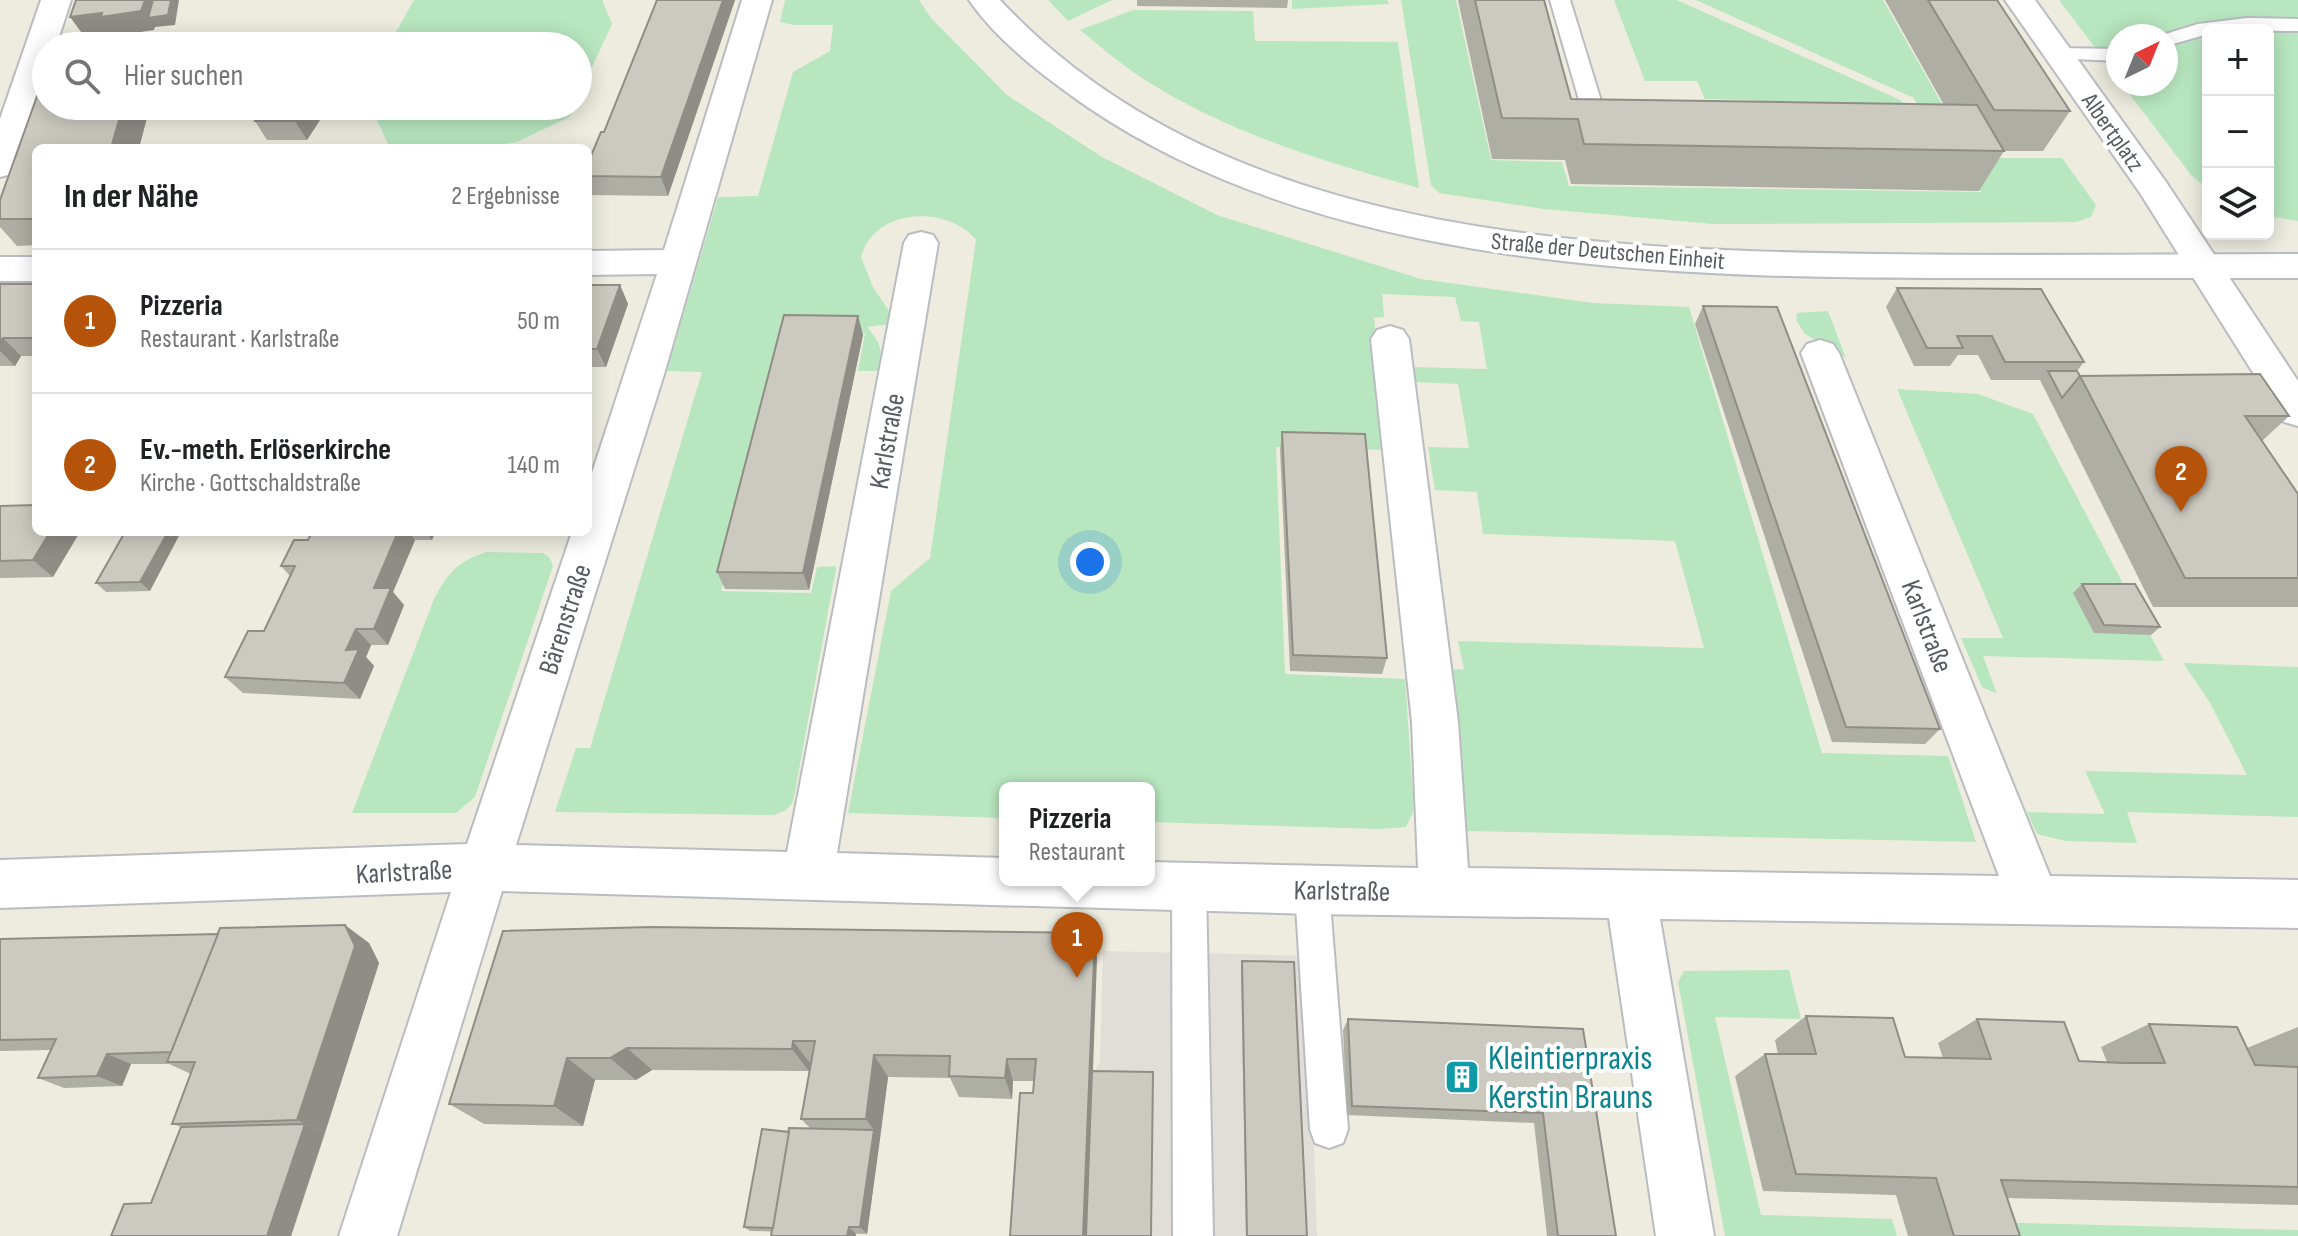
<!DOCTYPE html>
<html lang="de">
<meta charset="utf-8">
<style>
body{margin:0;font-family:"Sofia Sans Condensed",sans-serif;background:#f6f6f6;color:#202124}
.controls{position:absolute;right:24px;top:24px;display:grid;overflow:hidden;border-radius:12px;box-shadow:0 4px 20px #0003}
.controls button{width:72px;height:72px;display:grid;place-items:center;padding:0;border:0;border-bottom:2px solid #e0e0e0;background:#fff;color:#202124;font:40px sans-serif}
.compass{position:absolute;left:2106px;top:24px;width:72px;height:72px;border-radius:50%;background:#fff;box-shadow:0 4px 20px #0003;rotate:43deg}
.you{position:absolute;left:1090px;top:562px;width:28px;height:28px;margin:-20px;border:6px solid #fff;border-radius:50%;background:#1a73e8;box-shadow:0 0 0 12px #1a73e833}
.badge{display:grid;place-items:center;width:52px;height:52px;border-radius:50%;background:#b45309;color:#fff;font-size:26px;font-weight:700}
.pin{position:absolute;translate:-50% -66px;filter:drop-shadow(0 2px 4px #0008)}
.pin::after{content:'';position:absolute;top:42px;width:28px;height:24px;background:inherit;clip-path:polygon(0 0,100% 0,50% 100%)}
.popup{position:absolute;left:999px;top:782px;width:156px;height:104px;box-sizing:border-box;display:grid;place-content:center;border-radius:12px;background:#fff;filter:drop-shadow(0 2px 6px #0005);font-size:26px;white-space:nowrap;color:#757577}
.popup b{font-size:30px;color:#202124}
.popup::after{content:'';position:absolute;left:50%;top:100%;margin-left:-16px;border:16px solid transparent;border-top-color:#fff}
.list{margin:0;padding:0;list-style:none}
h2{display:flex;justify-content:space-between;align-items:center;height:104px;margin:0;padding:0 32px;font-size:34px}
h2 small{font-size:26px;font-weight:400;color:#757577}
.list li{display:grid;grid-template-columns:52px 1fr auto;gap:24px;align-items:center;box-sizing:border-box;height:144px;padding:0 32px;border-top:2px solid #e0e0e0}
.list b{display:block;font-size:30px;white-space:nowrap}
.list p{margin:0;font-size:26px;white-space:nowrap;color:#757577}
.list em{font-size:26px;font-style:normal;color:#757577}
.icon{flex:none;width:44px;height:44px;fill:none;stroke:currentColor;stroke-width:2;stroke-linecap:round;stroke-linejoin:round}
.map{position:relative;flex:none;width:2298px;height:1236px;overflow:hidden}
.search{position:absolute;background:#fff;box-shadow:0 4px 20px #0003;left:32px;top:32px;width:560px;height:88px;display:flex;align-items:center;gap:20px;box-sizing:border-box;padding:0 28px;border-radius:44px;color:#757577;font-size:30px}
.panel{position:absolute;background:#fff;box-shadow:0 4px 20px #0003;left:32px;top:144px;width:560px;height:392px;border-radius:12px}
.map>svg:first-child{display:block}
.industrial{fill:#e0ded7}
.green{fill:#b8e7bf}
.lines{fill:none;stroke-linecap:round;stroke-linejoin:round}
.lane-casing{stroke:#babcc2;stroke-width:4}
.street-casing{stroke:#babcc2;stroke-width:4}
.secondary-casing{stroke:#babcc4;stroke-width:4}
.lane{fill:#fff;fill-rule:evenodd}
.street{fill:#fff;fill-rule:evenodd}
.secondary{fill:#fff;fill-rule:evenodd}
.wall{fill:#afaea5}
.shaded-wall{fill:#8f8d86}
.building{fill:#cccac0;stroke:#8f8d86;stroke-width:2}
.labels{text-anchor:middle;stroke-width:8;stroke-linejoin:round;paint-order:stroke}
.far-street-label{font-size:24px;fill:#585b61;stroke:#fff}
.street-label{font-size:28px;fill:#585b61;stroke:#fff}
.near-culture-label{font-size:34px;fill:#0d838f;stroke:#fff;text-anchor:start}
</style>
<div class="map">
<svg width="2298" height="1236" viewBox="0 0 2298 1236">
<rect width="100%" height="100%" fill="#edecdf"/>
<path class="industrial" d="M1103,951L1308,956L1317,1236H1087L1093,1076L1100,1061Z"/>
<g class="green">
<path d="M414,0H602L612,24L578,97V46H388Z"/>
<path d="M785,0H919L931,18L1007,95L1102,157L1217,215L1421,279L1593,303L1689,307L1822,753L1948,756L1976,842L1466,831L1447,670L1464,669L1458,641L1704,648L1675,541L1483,534L1477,492L1435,490L1428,447L1469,448L1458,384L1415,382L1413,367L1487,369L1479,322L1461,321L1455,297L1382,294L1384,317L1374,318L1386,450L1276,447L1285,674L1405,679L1414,810L1406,827L1380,829L1149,822V788H1005V818L848,813L891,591L930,558L976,240C953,210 893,207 869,240C865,244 863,252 861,257L873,287L897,323L867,327C880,342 884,351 879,371H858L865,333L788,332L721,591L811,593L817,567L835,566L836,569L793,802L785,811L773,815L555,812L576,748H590L702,372L667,371L718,197L758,196L793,72L830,51L833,25H794L780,22Z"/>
<path d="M1048,0H1112L1068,21Z"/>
<path d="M1292,0H1387L1389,4L1292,9Z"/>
<path d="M1401,0H1456L1491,160L1562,162L1569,186L1981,192L1974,178L1985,158H2062L2096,205L2091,217L2076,222L1714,224L1544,209L1439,193L1431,185Z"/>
<path d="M1614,0H1677L1898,99L1909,107L1906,119L1897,103H1847L1833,117L1825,102L1773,101L1762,117L1754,100L1705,99L1697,81H1645Z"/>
<path d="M1696,0H1883L1969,152L1926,123L1914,98Z"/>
<path d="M2059,0H2298V221L2268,216V30H2208V189L2191,175L2122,84H2166V36H2118V78Z"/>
<path d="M1133,10L1253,11L1255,41L1398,42L1419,188C1322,161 1224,132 1139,76C1118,62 1099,45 1080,30Z"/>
<path d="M353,106H574L569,117L517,142L475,148H390L371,108Z"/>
<path d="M1828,311L1846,358L1805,334L1796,320L1797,313Z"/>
<path d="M1897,389L1978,394L2033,414L2164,661L1983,656L1997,694L1982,687L1961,638H2003Z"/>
<path d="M486,552L543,553L550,558L553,566L475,797L456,813H352L434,599C448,572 457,562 486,552Z"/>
<path d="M2183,663L2298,667V817L2127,812L2137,843L2066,841L2037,834L2027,812L2105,814L2085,771L2247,775L2209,701Z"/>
<path d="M1789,970L1801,1019L1715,1017L1761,1215L1892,1219L1897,1236H1725L1678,982L1684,971Z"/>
<path d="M1982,1222L2298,1230V1236H1987Z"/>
</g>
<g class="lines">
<g class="lane-casing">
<g id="lane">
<path d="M1550,0H1570L1606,117L1618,119L1621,124L1618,129L1597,131L1586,124Z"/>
<path d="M2247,18L2298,19V31L2208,30V34L2166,46V36H2159L2198,24Z"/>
<path d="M2058,48L2118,49V61L2051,58L2048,54Z"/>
<path d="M1189,870L1201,875L1206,886L1213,1236H1173L1172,886L1177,875Z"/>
<path d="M1312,874L1324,879L1329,890L1348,1129L1343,1143L1329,1148L1315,1143L1310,1129L1295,890L1300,879Z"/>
</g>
</g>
<g class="street-casing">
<g id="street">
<path d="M41,0H71L56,46H46V76L17,167L12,174L0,177V119Z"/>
<path d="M742,0H772L665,371L516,845L787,852L904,243L909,235L921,232L933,235L938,243L837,853L1005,858V880H1149V862L1418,868L1412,722L1371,339L1377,330L1390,326L1403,330L1409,339L1458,722L1468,868L1999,876L1801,353L1807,344L1820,340L1833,344L1839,353L2050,876L2298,880V928L1660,919L1714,1236H1656L1609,918L1312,914L502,891L397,1236H339L451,892L0,908V860L467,844L572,532H588V485L657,274L588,275V251L664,250Z"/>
<path d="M2005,0H2035L2166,182L2298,381V426L2284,422L2140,193Z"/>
<rect x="0" y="257" width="36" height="24"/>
</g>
</g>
<g class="secondary-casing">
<path id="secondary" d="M969,0H1000C1218,235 1582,250 1881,254C2020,256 2159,254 2298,254V278C2183,278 2068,278 1953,278C1673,278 1329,270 1089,108C1046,78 999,43 969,0Z"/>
</g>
<use href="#lane" class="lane"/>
<use href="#street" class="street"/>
<use href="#secondary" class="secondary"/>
</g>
<g class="wall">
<path d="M657,0H735L668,196L590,195L588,189V163L604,132Z"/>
<path d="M1137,0H1288L1287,8L1137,6Z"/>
<path d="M1458,0H1544L1571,99L1944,105L1885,0H1997L2070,111L2043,151H2004L1979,191L1571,184L1565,160L1492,159Z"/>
<path d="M46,71V106H150L139,148H36V245L17,246L0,227V200Z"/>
<path d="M265,106H329L307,140H267L255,121Z"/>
<path d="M0,284H36V356H21L15,366H0Z"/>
<path d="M588,285H620L628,304L606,367H588Z"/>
<path d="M1897,288L2084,362L2077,371L2080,376L2289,416L2262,441L2298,494V607H2153L2040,380H1991L1978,355H1958L1950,366H1914L1886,307Z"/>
<path d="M1703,306L1940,729L1925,744L1832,742L1695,324Z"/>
<path d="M858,316L863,335L809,590L725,589L717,572Z"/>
<path d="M1282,432L1387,658L1382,674L1290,671L1280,450Z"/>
<path d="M0,506L53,577L0,578Z"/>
<path d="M125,532L150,591L106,592L96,583Z"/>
<path d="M312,532H435L432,540H415L393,592L404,605L388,645H371L366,657L374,666L360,699L243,693L225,677L264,631L290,576L281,566L308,540Z"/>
<path d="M2082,584L2160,627L2151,635L2094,633L2073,593Z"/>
<path d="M503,931L1097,959L1033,1093L1034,1081H1013L1012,1099L959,1097L950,1078L888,1077L867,1234L750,1231L744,1227L789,1132L810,1128L801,1119L809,1071L652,1070L636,1080H595L583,1126L484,1124L449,1104Z"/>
<path d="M0,939L369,943L379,963L291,1236H111L151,1203L181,1127L172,1124L191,1074L169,1064H131L122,1086L64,1088L38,1078L51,1050L0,1051Z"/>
<path d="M1242,961L1307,1236H1246L1241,967Z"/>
<path d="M1806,1016L1905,1057L1943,1058L1938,1043L1977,1019L2079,1061L2107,1062L2101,1047L2149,1024L2247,1048L2298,1027V1205L2007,1198L2020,1236H1908L1896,1195L1763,1191L1735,1076L1765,1054H1778L1775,1040Z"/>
<path d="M1348,1019L1583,1029L1616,1236H1547L1534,1123L1347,1115L1343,1030Z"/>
</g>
<g class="shaded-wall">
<path d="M145,0H179L175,25L155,27L154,30L114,36L111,32L84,36L70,17Z"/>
<path d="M723,0H735L668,196L661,177Z"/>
<path d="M145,34L153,46H141Z"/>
<path d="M123,106H150L139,148H111Z"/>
<path d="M305,106H329L307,140L295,121Z"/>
<path d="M620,285L628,304L606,367L597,349Z"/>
<path d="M858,316L863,335L809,590L803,573Z"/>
<path d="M3,338L21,356L15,366L0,351V342Z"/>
<path d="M50,532H80L53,577L33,560Z"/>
<path d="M168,532H181L150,591L140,582Z"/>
<path d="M398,532H409L415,540L393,592L404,605L388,645L374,629V588Z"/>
<path d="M426,532H435L432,540Z"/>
<path d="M356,629L371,645L366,657L374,666L360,699L344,683L346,650Z"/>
<path d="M345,925L369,943L379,963L325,1133L297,1120Z"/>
<path d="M1095,933L1097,959L1087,1236H1083Z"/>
<path d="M793,1041L810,1063L809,1071L792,1049Z"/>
<path d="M627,1048L652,1070L636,1080L610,1058Z"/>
<path d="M107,1054L131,1064L122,1086L97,1076Z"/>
<path d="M874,1055L888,1077L880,1139L866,1119Z"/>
<path d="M567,1058L595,1080L583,1126L554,1106Z"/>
<path d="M1007,1059L1013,1081L1012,1099L1005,1078Z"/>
<path d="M305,1124L325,1133L291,1236H267Z"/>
<path d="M874,1130L880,1139L867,1234L860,1227Z"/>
<path d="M849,1227L856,1234V1236H847Z"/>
</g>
<g class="building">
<path d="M76,0H145L141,11L101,17L102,13L70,17Z"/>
<path d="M153,0H171L168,15L148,18Z"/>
<path d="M657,0H723L661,177L588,176V163L601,132H604Z"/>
<path d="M1475,0H1544L1571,99L1977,105L2004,151L1584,144L1578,119L1502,118Z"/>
<path d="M1928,0H1997L2070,111L1994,110Z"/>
<path d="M145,34L141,46H61Z"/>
<path d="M46,71V106H123L111,148H36V219H0V200Z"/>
<path d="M265,106H305L295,121H255Z"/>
<path d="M0,284H36V338H3L0,342Z"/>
<path d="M588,285H620L597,349H588Z"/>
<path d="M1897,288L2041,289L2084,362H2005L1992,336H1957L1963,348H1927Z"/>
<path d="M1703,306L1777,307L1940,729L1846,727Z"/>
<path d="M784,315L858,316L803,573L717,572Z"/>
<path d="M2048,371H2077L2080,376L2062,398Z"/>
<path d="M2260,374L2289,416H2245L2298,494V578H2185L2080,376Z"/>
<path d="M1282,432L1365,434L1387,658L1293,655Z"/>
<path d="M36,505V532H50L33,560L0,561V506Z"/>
<path d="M125,532H168L140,582L96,583Z"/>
<path d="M312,532H398L374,588H391L374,629H356L346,650L359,649L344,683L225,677L248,631H264L295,566H281L294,540H308Z"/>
<path d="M2082,584H2135L2160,627L2104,625Z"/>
<path d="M345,925L355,946L297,1120L172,1124L195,1062H167L220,928Z"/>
<path d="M652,927L1095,933L1083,1236H1010L1020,1093H1033L1036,1059H1007L1005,1078L949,1076L950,1056L874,1055L866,1119H801L815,1041H793L792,1049L627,1048L610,1058H567L554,1106L449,1104L503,931Z"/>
<path d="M218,934L171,1052L107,1054L97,1076L38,1078L56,1039L0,1040V939Z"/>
<path d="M1242,961L1294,962L1307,1236H1247Z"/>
<path d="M1806,1016L1893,1018L1905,1057L1991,1059L1977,1019L2064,1022L2079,1061L2123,1063H2165L2149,1024L2237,1027L2255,1065L2298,1067V1187L2001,1180L2020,1236H1954L1936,1178L1796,1174L1765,1054H1816Z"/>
<path d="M1348,1019L1583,1029L1616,1236H1558L1543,1113L1352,1106Z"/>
<path d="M1092,1071L1153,1072L1151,1236H1086Z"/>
<path d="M305,1124L267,1236H111L124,1204L151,1203L181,1127Z"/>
<path d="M789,1128L874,1130L860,1227H849L847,1236H771Z"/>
<path d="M762,1129L789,1132L773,1228L744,1227Z"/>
</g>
<defs>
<g id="building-square" transform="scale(1.8)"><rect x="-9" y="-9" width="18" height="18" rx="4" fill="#0f9aa8" stroke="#fff"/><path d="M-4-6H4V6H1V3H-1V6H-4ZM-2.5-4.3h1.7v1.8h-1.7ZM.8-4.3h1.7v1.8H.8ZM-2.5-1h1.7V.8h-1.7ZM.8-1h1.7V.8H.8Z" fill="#fff"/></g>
</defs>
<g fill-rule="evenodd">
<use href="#building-square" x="1462" y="1077"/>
</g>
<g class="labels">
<g class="far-street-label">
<text transform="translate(2113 132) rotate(55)" y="8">Albertplatz</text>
<text transform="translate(1608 251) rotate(5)" y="8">Straße der Deutschen Einheit</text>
</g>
<g class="street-label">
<text transform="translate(886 441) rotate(-80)" y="10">Karlstraße</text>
<text transform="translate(564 619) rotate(-72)" y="10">Bärenstraße</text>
<text transform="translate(1928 626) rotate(69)" y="10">Karlstraße</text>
<text transform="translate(404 871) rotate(-3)" y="10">Karlstraße</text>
<text transform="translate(1342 890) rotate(1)" y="10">Karlstraße</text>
</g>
<g class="near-culture-label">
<text x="1488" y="1069">Kleintierpraxis<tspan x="1488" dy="39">Kerstin Brauns</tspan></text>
</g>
</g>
</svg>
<div class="controls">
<button>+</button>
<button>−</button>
<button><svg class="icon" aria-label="layers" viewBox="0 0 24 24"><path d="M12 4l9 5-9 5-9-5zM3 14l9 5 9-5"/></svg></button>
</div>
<svg class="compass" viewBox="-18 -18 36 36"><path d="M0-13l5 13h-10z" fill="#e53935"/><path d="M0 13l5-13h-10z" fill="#757577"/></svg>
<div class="you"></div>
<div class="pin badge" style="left:1077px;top:978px">1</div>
<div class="popup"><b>Pizzeria</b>Restaurant</div>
<div class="pin badge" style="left:2181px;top:512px">2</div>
<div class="search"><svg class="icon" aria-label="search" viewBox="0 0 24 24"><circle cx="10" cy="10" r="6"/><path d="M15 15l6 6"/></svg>Hier suchen</div>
<section class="panel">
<h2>In der Nähe<small>2 Ergebnisse</small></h2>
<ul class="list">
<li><span class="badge">1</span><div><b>Pizzeria</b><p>Restaurant · Karlstraße</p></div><em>50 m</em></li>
<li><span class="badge">2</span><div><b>Ev.-meth. Erlöserkirche</b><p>Kirche · Gottschaldstraße</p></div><em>140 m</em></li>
</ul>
</section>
</div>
